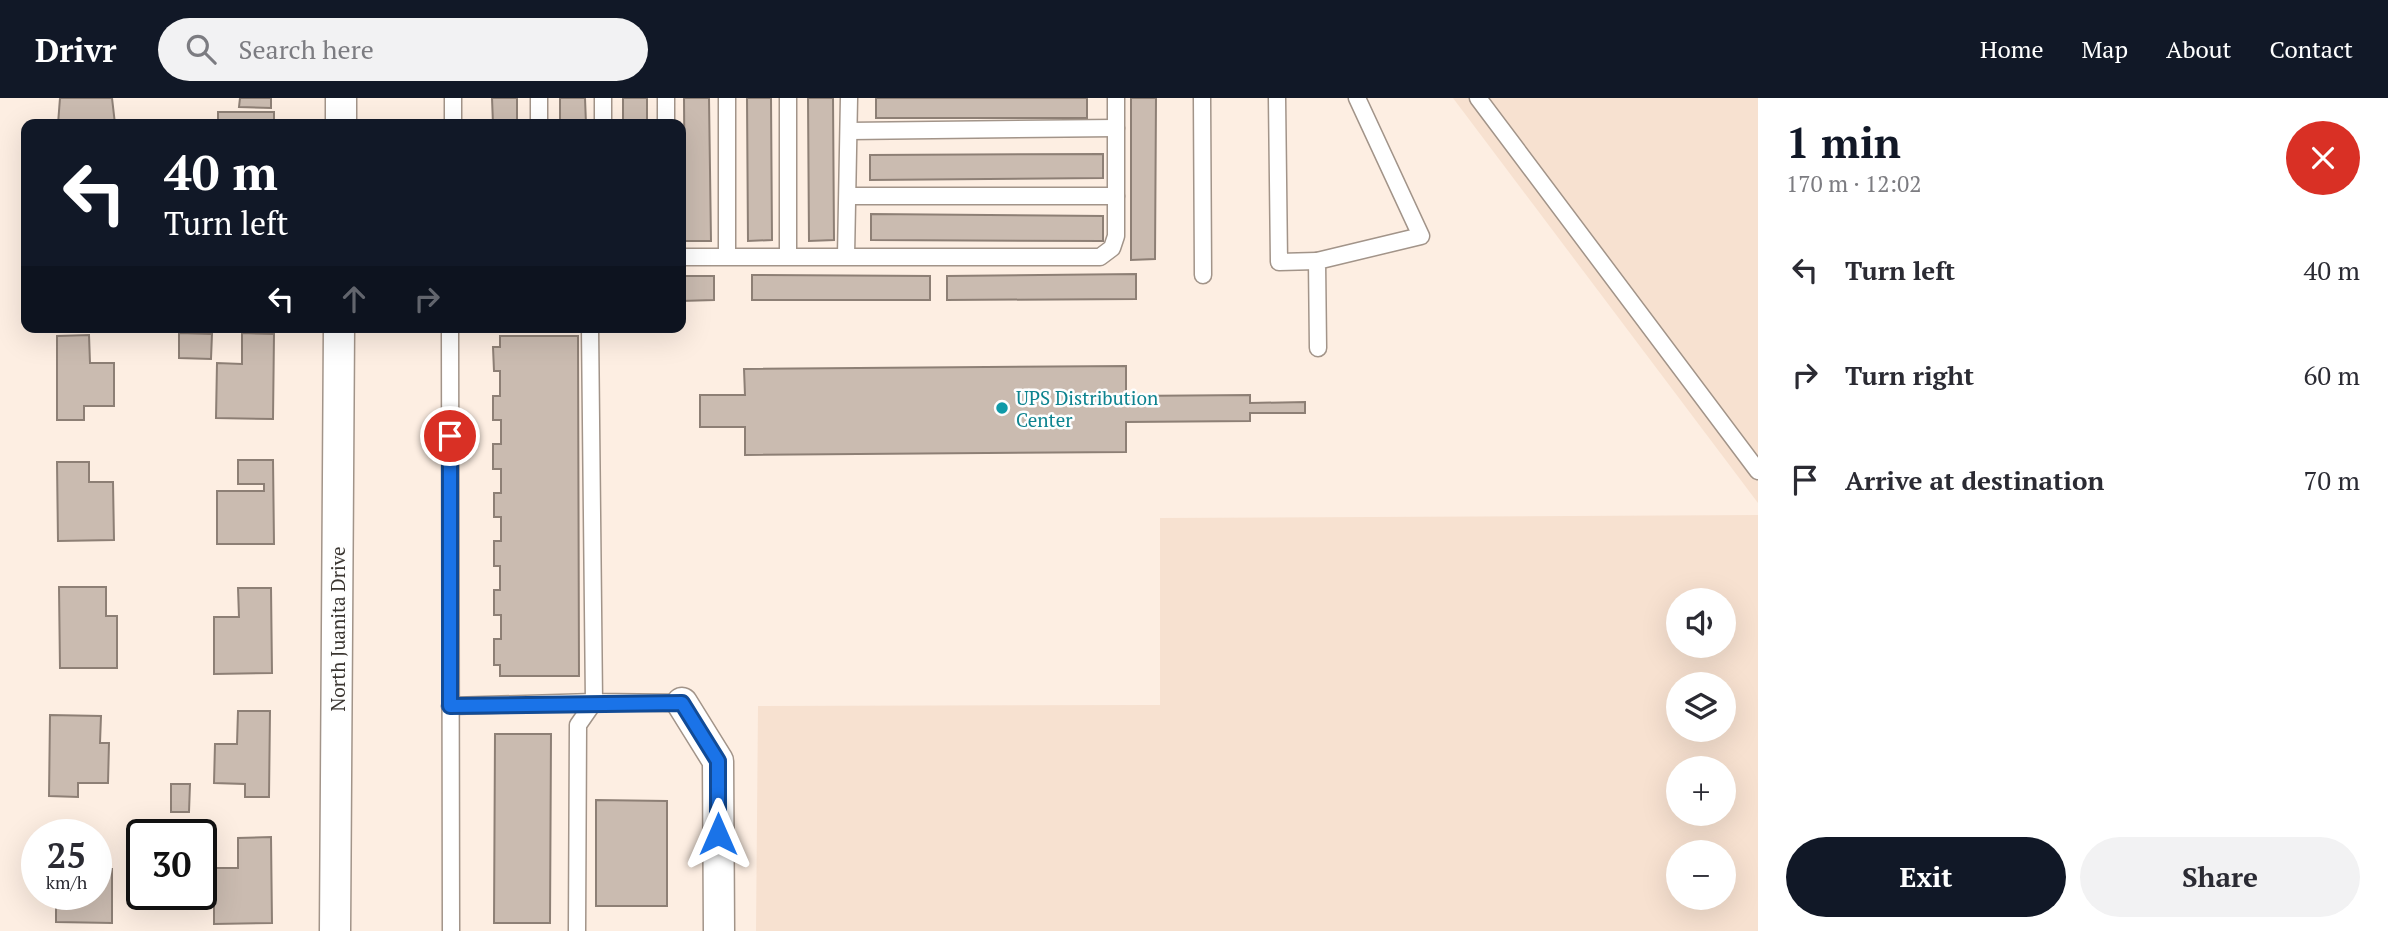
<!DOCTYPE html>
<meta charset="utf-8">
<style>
:root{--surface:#fff;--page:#f2f2f3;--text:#2b2b33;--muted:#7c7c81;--accent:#111827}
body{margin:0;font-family:"PT Serif",serif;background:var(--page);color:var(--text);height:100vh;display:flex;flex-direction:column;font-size:26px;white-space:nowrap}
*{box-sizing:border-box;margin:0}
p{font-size:23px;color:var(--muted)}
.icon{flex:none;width:38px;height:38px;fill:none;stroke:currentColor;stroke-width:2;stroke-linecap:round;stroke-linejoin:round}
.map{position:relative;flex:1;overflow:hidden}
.panel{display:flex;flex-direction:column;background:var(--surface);width:630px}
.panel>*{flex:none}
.top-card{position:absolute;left:21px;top:21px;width:665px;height:214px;border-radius:14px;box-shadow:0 7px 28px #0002;background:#111827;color:#fff;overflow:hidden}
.tools{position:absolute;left:1666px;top:490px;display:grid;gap:14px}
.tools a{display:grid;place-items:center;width:70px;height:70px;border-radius:50%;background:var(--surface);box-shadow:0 7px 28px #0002;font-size:35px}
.speed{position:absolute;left:21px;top:721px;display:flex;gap:14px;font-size:35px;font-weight:700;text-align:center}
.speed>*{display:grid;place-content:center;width:91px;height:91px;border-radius:50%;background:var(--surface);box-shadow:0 7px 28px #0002;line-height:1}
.speed small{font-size:18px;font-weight:400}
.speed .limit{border:4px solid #111;border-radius:10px;background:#fff;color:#111}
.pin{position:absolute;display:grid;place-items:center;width:60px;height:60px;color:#fff;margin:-30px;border:4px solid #fff;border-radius:50%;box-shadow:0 2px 7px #0007}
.me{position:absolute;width:77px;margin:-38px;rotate:0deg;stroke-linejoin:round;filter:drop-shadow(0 0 5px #0008)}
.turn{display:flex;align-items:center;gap:24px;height:147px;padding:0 28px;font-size:32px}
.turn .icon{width:91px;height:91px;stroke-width:2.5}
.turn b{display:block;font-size:49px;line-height:60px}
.lanes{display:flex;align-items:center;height:66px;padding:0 28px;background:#0003;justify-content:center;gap:35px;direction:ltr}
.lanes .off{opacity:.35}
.round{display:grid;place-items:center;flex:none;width:74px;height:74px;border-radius:37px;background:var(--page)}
.overview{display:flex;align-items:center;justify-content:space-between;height:119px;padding:0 28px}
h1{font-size:42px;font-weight:800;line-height:52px;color:var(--accent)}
.primary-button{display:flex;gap:14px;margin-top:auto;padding:14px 28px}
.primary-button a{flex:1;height:80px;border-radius:42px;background:var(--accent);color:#fff;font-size:28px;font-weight:800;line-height:80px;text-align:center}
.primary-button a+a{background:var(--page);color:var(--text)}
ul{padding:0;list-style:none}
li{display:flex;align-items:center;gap:21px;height:105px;padding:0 28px}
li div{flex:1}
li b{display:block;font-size:26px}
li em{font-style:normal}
header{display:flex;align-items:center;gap:42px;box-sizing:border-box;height:98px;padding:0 35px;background:var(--accent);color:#fff}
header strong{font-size:33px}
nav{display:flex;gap:38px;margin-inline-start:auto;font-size:24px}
.search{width:490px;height:63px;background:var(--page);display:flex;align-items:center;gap:18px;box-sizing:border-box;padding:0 24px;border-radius:38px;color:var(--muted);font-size:26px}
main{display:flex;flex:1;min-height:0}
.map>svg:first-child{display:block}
.built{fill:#f7e1d0;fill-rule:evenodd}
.building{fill:#cabbb0;stroke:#8d7f75;stroke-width:2}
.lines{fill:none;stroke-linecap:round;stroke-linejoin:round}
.lane-casing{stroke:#a29489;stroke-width:19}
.street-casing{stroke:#a29489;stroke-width:33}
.lane{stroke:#fff;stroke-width:16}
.street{stroke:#fff;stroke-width:30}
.route-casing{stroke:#114b97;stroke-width:18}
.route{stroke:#1a73e8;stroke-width:12}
.culture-dot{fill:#0f9aa8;stroke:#fefefe;stroke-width:2.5}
.labels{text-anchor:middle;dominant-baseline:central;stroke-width:5;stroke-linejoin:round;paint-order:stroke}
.culture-label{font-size:19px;fill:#0d838f;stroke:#fefefe;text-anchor:start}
.street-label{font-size:19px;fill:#3a3530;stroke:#fefefe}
</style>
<header>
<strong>Drivr</strong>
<div class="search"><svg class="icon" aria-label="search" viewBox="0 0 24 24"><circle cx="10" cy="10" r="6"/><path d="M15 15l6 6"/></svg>Search here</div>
<nav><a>Home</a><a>Map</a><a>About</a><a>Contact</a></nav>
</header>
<main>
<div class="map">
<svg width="1758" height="833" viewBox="0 0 1758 833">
<rect width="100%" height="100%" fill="#fdeee2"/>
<!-- built -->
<g class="built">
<path d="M1453 0H1758V405Z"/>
<path d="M1758 417V833H756L758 608 1160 607V420ZM1678 502H1724V548H1678ZM1678 586H1724V632H1678ZM1678 670H1724V716H1678ZM1678 754H1724V800H1678Z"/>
</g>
<!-- building -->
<g class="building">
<path d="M60 0H112L115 26H58Z"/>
<path d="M240 0H271V10L239 9Z"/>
<path d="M492 0H517V26H493Z"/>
<path d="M560 0H585L586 26H560Z"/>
<rect x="623" y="0" width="24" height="26"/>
<path d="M684 0H709L711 143H685Z"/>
<path d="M747 0H771L772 142 748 143Z"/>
<path d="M808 0H833L834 142 809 143Z"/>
<rect x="876" y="0" width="211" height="20"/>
<path d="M1131 0H1156L1155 161 1131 162Z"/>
<rect x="218" y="14" width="56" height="12"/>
<path d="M1103 56V80L870 82V57Z"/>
<path d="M871 116 1103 118V143L871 142Z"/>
<path d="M1136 176V201L947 202V178Z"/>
<path d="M752 177 930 178V202H752Z"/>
<path d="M681 178H714V202L681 203Z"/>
<path d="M179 235 212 236 211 261 179 260Z"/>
<path d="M242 235 274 236 273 321 216 320 217 265 242 266Z"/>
<path d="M89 237 90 265H114V308H84V322H57V238Z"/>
<path d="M500 238H578L579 578H500V567H494V541H501V517H494V492H500V468H494V443H501V419H494V395H501V371H493V346H501V322H493V298H500V273H494L493 249H500Z"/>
<path d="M1126 268V298L1250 297V305L1305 304V315H1250V323L1126 324V354L745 357V329H700V297H745L744 271Z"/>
<path d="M238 362H273L274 446H217V393H264V386H238Z"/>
<path d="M57 364H89V384H113L114 442 58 443Z"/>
<path d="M59 489H106V518H117V570H60Z"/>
<path d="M238 490H271L272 575 214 576V519H239Z"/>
<path d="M238 613H270L269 699H245V686L214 685 215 646H237Z"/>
<path d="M50 617 101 618 100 645H109L108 685H78V699L49 698Z"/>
<path d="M495 636H551L550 825H494Z"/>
<path d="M171 686H190L189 714H171Z"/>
<path d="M596 702 667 703V808H596Z"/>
<path d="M271 739 272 825 214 826V770H238V740Z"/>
<path d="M96 771H112V825L56 824V796H96Z"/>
</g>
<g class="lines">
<!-- lane casing -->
<g class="lane-casing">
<g id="lane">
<path d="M453 0V26"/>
<path d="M539 0V26"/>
<path d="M603 0V26"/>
<path d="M666 0V26"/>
<path d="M727 0V158"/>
<path d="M788 0V158"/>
<path d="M1202 0 1203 177"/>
<path d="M1277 0 1279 164 1317 163"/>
<path d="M1478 0 1758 373"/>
<path d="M849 33 1116 30"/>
<path d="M848 98H1116"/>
<path d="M846 158 849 0"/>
<path d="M681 159H1100L1112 150 1116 138V0"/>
<path d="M450 229 451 833"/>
<path d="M590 229 594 604 682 605"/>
<path d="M1318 250 1317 163 1421 138 1357 0"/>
<path d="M450 608 594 604"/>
<path d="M577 833 578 627 594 604"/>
</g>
</g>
<!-- street casing -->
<g class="street-casing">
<g id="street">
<path d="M341 26V0"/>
<path d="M682 605 718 663 719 833"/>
<path d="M335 833 339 229"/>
</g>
</g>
<!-- lane -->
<use href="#lane" class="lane"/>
<!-- street -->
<use href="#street" class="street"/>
</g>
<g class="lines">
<!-- route casing -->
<g class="route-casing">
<path id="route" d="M450 338V608L682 605 718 663V736"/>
</g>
<!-- route -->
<use href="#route" class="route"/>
</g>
<!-- markers -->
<circle class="culture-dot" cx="1002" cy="310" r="7"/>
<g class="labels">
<!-- culture labels -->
<g class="culture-label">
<text x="1016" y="299">UPS Distribution<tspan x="1016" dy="22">Center</tspan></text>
</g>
<!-- street labels -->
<g class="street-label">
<text transform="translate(337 531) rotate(-90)">North Juanita Drive</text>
</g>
</g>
</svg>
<div class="tools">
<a><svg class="icon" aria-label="sound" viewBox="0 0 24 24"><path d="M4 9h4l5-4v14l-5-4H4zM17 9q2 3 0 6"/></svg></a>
<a><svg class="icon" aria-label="layers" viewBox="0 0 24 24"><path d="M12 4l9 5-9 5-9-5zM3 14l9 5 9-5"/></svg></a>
<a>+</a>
<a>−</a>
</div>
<div class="speed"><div>25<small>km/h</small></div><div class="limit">30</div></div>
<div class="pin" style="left:450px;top:338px;background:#d93025"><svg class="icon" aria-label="arrive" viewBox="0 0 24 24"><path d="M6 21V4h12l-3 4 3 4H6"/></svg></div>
<svg class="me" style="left:718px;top:736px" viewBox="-20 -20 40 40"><path d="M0-17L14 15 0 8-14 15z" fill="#1a73e8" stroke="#fff" stroke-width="4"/></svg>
<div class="top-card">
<div class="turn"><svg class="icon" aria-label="left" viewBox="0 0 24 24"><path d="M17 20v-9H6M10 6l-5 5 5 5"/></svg><div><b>40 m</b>Turn left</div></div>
<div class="lanes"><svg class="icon" aria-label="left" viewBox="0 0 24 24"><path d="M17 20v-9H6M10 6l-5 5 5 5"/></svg><svg class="icon off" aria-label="ahead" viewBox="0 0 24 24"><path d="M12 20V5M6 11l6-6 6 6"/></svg><svg class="icon off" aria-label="right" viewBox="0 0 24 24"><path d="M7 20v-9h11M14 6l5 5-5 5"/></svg></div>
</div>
</div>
<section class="panel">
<div class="overview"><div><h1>1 min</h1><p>170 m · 12:02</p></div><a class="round" style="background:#d93025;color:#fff"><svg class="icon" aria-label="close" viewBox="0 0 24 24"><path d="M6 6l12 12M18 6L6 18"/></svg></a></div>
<ul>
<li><svg class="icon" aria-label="left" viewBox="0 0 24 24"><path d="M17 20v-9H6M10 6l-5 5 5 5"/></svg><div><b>Turn left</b></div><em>40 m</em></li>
<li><svg class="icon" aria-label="right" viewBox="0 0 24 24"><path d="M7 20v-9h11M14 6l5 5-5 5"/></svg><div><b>Turn right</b></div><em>60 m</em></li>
<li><svg class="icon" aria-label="arrive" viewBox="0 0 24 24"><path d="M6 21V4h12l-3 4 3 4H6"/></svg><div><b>Arrive at destination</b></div><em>70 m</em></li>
</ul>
<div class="primary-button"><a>Exit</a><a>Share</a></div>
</section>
</main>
